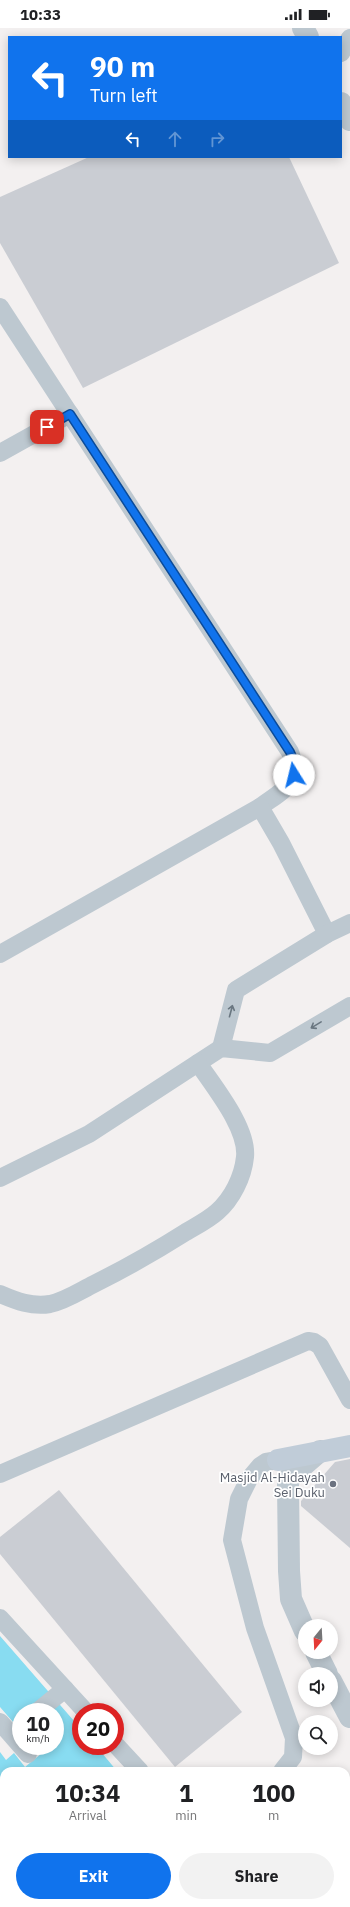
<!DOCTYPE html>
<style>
:root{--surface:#fff;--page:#f2f2f2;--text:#202124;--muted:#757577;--accent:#1073ed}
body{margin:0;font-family:"IBM Plex Sans",sans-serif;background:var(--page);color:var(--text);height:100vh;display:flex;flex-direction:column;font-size:15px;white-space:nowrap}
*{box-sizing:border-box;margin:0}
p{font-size:13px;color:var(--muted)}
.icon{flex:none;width:22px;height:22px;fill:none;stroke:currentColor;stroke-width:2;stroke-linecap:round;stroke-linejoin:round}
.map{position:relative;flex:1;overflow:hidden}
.details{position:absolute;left:0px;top:1739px;width:350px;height:140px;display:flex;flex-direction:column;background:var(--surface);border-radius:12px 12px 0 0;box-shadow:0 2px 10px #0003}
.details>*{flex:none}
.hud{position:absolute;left:8px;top:8px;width:334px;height:122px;border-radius:0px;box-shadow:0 2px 10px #0003;background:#1073ed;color:#fff;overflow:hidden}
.needle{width:26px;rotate:198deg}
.tools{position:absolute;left:298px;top:1591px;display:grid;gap:8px}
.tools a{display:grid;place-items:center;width:40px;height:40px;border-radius:50%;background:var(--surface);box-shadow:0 2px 10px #0003;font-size:20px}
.speed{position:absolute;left:12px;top:1675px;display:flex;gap:8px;font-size:20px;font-weight:700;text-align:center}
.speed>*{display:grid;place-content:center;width:52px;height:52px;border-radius:50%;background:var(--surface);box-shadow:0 2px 10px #0003;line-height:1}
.speed small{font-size:10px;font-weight:400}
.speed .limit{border:6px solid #d22;background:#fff;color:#111}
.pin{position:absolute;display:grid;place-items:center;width:34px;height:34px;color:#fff;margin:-17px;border-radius:8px;box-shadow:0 2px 6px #0006}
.me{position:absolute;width:44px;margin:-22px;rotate:351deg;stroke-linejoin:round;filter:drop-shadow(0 0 3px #0008)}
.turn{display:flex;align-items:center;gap:14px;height:84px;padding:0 16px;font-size:18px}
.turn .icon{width:52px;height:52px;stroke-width:2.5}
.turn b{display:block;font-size:28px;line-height:34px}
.lanes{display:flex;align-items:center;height:38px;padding:0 16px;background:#0003;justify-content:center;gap:20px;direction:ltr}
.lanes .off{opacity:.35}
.eta{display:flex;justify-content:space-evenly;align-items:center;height:68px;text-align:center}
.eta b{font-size:24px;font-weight:700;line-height:28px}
.action{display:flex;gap:8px;margin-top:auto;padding:8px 16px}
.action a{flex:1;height:46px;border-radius:24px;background:var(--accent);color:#fff;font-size:16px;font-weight:700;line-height:46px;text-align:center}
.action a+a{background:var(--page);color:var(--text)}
.status{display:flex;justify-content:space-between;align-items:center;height:28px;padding:0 20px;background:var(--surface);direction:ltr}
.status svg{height:11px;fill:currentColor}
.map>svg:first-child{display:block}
.water{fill:#88dcf1;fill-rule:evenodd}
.pier{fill:#f3f0f0}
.building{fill:#cacdd3}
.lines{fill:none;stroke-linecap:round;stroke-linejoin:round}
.lane{stroke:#bdc8d0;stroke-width:18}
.street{stroke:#bdc8d0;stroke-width:22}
.secondary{stroke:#c0ccd8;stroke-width:22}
.oneway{stroke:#6a7781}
.route-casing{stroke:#0a4b9a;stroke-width:10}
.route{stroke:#1073ed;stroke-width:7}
.worship-dot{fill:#6b7280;stroke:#fff;stroke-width:1.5}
.labels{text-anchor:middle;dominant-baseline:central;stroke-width:3.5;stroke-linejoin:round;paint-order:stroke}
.worship-label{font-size:13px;fill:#5b616d;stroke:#fff;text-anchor:end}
</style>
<div class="status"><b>10:33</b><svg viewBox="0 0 49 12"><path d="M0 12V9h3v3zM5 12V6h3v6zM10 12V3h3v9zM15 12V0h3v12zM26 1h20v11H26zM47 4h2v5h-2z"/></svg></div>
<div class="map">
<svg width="350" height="1879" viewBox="0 0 350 1879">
<rect width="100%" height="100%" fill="#f3f0f0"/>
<!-- water -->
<path class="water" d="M0 1608 81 1701V1718H96L117 1743H4V1875H240L244 1879H0ZM21 1684H55V1718H21Z"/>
<!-- pier -->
<path class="pier" d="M0 1679 13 1694 21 1687V1718H36L42 1725 25 1739 14 1725 6 1732 0 1724Z"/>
<!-- building -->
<g class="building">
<path d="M89 129H289L339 235 83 360 0 215V169Z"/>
<path d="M350 1431V1520L301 1478V1473L335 1434Z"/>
<path d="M59 1462 242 1684 175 1739 0 1526V1509Z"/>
</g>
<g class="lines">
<!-- lane -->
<g class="lane">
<path d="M341 25 350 10"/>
<path d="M0 279 290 724C303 755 283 762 260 779"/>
<path d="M0 425 70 386"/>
<path d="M0 926 260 779 281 815 327 906"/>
<path d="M221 1020 236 962 327 906 350 895"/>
<path d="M0 1150 89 1106 221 1020 270 1025 350 978"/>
<path d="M0 1266C16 1273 32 1279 50 1276 65 1273 80 1263 94 1256 126 1240 156 1223 186 1204 196 1198 208 1192 217 1184 232 1171 243 1149 245 1129 248 1100 214 1059 198 1035"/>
<path d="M278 1432 266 1434 260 1438 249 1451 239 1471 232 1512 255 1600 294 1710 293 1729 282 1743"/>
<path d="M0 1446 308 1313 314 1314 320 1318 350 1372"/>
<path d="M0 1590 86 1684"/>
<path d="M37 1684 65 1661"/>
<path d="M0 1694 28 1726"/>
<path d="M115 1716 140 1743"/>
<path d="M152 1875 155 1879"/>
</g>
<!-- street -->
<g class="street">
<path d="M303 0 308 9"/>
<path d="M341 75 350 92"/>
<path d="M305 1603 291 1571 289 1543 288 1455 290 1449 320 1423"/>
<path d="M316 1624 327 1646"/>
<path d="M331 1653 350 1689"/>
</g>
<!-- secondary -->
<path class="secondary" d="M278 1432 350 1418"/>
</g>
<!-- one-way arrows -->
<defs><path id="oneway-shaft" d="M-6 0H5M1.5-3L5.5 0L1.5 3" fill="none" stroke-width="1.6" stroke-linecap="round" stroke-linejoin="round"/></defs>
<g class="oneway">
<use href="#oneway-shaft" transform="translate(231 983) rotate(-75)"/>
<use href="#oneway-shaft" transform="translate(316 997) rotate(149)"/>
</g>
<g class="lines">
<!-- route casing -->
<g class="route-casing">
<path id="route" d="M47 399 70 386 290 724 295 735 294 747"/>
</g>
<!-- route -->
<use href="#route" class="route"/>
</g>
<!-- markers -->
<circle class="worship-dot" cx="333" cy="1456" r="4"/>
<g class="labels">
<!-- worship labels -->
<g class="worship-label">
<text x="325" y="1449">Masjid Al-Hidayah<tspan x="325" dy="15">Sei Duku</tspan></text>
</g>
</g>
</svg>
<div class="tools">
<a><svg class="needle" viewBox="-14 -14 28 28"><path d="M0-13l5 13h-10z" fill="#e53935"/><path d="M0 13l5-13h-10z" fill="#757577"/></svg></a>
<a><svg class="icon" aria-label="sound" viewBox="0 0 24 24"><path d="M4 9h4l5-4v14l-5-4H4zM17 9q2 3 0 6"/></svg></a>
<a><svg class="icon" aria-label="search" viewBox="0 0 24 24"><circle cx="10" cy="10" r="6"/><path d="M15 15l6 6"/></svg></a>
</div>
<div class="speed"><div>10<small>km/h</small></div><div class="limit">20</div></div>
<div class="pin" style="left:47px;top:399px;background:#d93025"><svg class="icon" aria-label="arrive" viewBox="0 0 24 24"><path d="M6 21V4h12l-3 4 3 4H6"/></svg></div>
<svg class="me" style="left:294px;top:747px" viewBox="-20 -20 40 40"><circle r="19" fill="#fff"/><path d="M0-13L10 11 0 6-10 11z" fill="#1073ed"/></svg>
<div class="hud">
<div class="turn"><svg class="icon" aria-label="left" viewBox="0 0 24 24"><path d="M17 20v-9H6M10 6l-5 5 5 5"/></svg><div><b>90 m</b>Turn left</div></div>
<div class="lanes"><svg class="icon" aria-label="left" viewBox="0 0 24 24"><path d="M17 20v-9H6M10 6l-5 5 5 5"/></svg><svg class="icon off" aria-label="ahead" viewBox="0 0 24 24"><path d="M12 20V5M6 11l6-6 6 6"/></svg><svg class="icon off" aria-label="right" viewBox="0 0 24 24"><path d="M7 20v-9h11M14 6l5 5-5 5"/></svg></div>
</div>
<section class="details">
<div class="eta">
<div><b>10:34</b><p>Arrival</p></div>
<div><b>1</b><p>min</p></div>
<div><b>100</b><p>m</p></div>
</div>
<div class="action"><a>Exit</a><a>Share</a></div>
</section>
</div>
